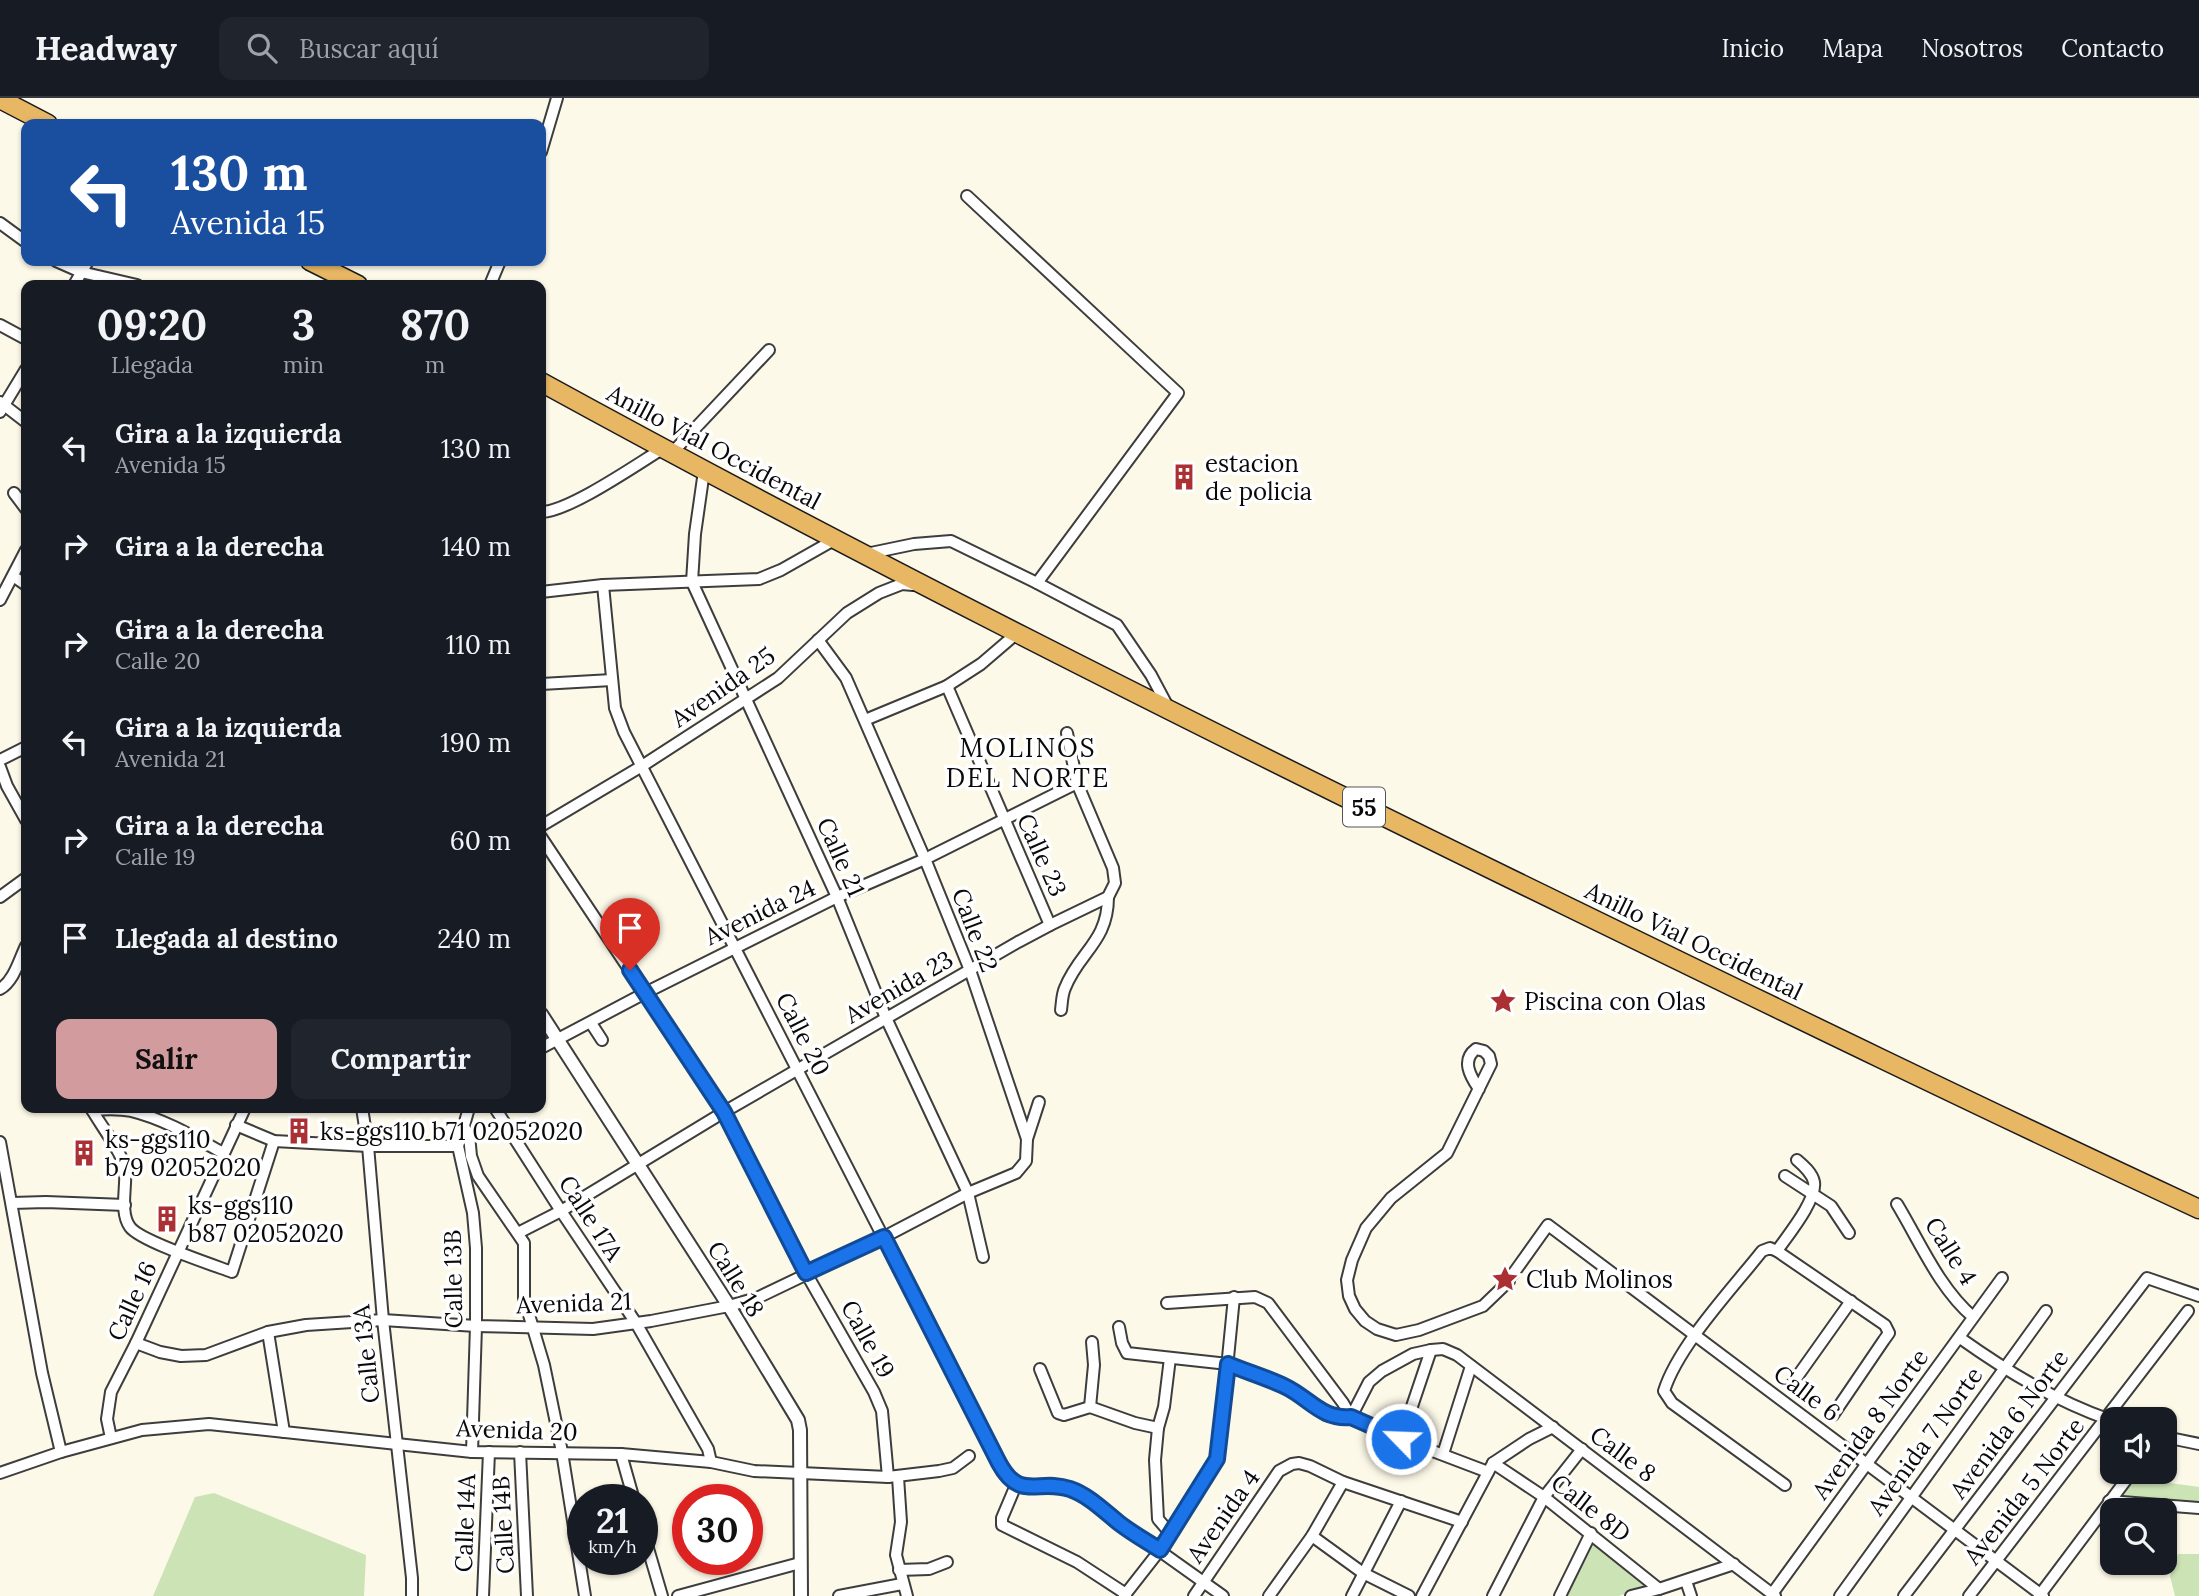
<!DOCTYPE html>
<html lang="es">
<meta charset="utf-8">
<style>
:root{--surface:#171b24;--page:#20242c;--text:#f1f3f6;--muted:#9ea1a6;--line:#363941;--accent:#d29b9e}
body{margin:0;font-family:Lora,serif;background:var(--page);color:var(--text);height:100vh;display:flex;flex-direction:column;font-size:26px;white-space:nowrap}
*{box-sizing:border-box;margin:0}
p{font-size:23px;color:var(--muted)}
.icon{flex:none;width:38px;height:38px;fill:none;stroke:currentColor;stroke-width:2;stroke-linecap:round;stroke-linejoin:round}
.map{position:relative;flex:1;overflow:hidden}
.sheet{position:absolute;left:21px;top:182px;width:525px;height:833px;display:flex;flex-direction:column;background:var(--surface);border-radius:14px;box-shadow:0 2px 5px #0004}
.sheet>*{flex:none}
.guide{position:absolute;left:21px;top:21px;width:525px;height:147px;border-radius:14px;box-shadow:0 2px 5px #0004;background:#1a4fa0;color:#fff;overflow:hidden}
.tools{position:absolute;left:2100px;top:1309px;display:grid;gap:14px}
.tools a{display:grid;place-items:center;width:77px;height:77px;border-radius:14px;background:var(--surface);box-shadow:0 2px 5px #0004;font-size:35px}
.speed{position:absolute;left:567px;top:1386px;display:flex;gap:14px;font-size:35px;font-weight:700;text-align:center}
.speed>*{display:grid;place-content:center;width:91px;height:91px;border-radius:50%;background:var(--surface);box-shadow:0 2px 5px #0004;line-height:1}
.speed small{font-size:18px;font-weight:400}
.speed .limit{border:10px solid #d22;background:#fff;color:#111}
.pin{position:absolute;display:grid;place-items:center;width:60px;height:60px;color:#fff;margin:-72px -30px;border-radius:50% 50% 50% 0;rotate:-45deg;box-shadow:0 0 7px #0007}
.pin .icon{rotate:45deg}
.me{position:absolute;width:77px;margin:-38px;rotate:294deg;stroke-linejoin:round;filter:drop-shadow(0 0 5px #0008)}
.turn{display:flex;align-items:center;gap:24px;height:147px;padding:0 35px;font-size:32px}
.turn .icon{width:91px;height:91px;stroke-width:2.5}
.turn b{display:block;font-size:49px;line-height:60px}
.eta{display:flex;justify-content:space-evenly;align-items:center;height:119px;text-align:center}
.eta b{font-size:42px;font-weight:700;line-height:49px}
.action{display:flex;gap:14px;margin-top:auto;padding:14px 35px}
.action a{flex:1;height:80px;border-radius:14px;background:var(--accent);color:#111;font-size:28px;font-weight:700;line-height:80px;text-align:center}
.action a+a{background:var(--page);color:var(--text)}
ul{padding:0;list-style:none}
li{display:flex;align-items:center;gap:21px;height:98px;padding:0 35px}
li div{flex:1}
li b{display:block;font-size:26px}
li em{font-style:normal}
header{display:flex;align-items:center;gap:42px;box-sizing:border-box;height:98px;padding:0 35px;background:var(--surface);border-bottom:2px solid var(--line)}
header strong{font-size:33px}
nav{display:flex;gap:38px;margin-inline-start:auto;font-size:24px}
.search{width:490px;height:63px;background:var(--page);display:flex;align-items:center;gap:18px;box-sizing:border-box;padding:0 24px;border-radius:14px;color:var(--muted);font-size:26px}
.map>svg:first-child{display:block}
.green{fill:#cce3b6}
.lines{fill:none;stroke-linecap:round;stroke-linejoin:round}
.minor-casing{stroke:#3d3d3d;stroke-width:14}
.tertiary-casing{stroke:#3d3d3d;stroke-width:16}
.trunk-casing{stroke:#1b1b1b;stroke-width:21}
.minor{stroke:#fff;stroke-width:10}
.tertiary{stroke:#fff;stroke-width:12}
.trunk{stroke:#e8b764;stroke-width:18}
.route-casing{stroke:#114b97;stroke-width:18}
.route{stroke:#1a73e8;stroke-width:12}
.labels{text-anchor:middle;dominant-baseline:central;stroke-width:7;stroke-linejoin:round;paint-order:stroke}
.shield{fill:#fff;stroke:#545454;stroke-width:2}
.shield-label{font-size:23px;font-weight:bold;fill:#0a0a0a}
.street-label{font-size:24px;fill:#0a0a0a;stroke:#fff}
.poi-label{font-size:24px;fill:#0a0a0a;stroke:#fff;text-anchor:start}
.neighbourhood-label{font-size:26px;letter-spacing:2px;fill:#0a0a0a;stroke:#fff}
</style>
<header>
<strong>Headway</strong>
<div class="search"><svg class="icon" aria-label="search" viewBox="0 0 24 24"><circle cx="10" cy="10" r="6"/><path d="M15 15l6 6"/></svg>Buscar aquí</div>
<nav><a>Inicio</a><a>Mapa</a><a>Nosotros</a><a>Contacto</a></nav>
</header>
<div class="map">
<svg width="2199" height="1498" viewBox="0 0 2199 1498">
<rect width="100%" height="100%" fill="#fdf9e8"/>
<!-- green -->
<g class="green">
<path d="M2134 1380 2199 1389V1405L2121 1400Z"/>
<path d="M214 1395 366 1457 364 1498H153L195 1399Z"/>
<path d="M1593 1442 1648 1488 1619 1498H1563Z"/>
<path d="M2178 1456H2199V1498H2175L2170 1478Z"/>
</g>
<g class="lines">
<!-- minor casing -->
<g class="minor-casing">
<g id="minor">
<path d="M541 54 557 0"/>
<path d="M967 98 1178 295 1037 485"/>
<path d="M0 125 26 144"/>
<path d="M56 163 81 174 137 187"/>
<path d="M74 187 88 163"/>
<path d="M490 187 500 163"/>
<path d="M0 227 26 241"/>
<path d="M0 304 26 324"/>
<path d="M0 314 26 271"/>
<path d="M671 356 769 252"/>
<path d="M704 373 695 436 692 484 837 799 886 920 968 1095 983 1159"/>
<path d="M14 395 26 411"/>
<path d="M541 414C568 414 636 367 662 351"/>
<path d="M866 456 914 446 951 443 1037 485 1117 527 1151 577 1168 609"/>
<path d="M13 478 26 487"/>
<path d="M603 487 615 610 624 634 999 1365 1005 1377 1016 1387"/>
<path d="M541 494 603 487 759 481 781 472 834 442"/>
<path d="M0 502 26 452"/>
<path d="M541 586 612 582"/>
<path d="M947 588 1050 827"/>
<path d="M865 622 947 588 981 566 1016 536"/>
<path d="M0 662 26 649"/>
<path d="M0 669 7 688 26 722"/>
<path d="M541 728 642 668 778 580 847 515 879 495 902 486 913 487"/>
<path d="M541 739 724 1014 806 1175 874 1294 882 1313 888 1379"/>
<path d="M0 799 26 780"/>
<path d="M0 891C14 883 19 862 26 848"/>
<path d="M1061 912C1062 905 1062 896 1065 890 1079 854 1108 844 1108 799"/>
<path d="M591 925 602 942"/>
<path d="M541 950 645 895 837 799 925 761 1077 685"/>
<path d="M1479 991C1470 978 1461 962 1476 951L1484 953 1489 958 1491 966 1447 1055 1391 1100 1366 1130 1352 1162 1347 1182 1349 1198 1355 1211 1365 1223 1377 1231 1396 1237 1419 1232 1483 1208 1509 1183"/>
<path d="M91 1010C99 1025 123 1056 125 1070 127 1088 119 1114 130 1129 140 1143 213 1167 232 1174L274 1043"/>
<path d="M362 1010 368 1048 383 1222 412 1480V1498"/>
<path d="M469 1010 458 1048 473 1115 476 1150V1228L472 1354"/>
<path d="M495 1010 561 1113 636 1225 708 1351 711 1364"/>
<path d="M92 1012C105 1011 118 1010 131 1013 164 1021 194 1039 223 1055"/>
<path d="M236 1027 274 1043 368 1048H458"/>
<path d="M463 1027 469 1037 471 1058 478 1078 524 1145V1200L544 1267 562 1354 585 1498"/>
<path d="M1027 1041 1039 1004"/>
<path d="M0 1044 42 1275 61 1354"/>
<path d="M1785 1078 1831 1108 1849 1135"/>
<path d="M12 1105 46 1104 125 1107"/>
<path d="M1897 1106C1920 1144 1939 1190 1973 1219"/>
<path d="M518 1135 561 1113 724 1014 1018 844 1050 827 1108 799 1115 785 1113 770 1077 685 1067 635"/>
<path d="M1777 1153C1788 1137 1817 1102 1814 1084 1812 1075 1804 1068 1797 1062"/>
<path d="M1513 1176 1548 1127 2043 1498"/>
<path d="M1167 1205 1255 1199 1268 1205 1343 1305 1351 1319"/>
<path d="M1119 1229 1122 1245 1127 1255 1228 1266 1287 1290 1326 1317 1343 1320 1351 1319 1401 1341 1488 1374"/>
<path d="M268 1234 284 1334"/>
<path d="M1960 1240C2008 1274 2054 1302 2110 1322"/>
<path d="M136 1245 160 1254 181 1258 206 1257 268 1234 306 1227 383 1222 476 1228 593 1231 651 1223 729 1208 757 1200 884 1139 968 1095 1016 1075 1026 1063 1027 1041 970 872 925 761 846 580 818 542"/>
<path d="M1170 1260 1164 1309 1158 1330 1155 1362 1158 1421 1170 1435"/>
<path d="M1040 1271 1058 1315 1064 1317 1090 1309 1135 1325 1158 1330"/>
<path d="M1792 1286 1851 1203"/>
<path d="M1090 1309 1094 1267 1092 1244"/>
<path d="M1351 1319 1369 1284 1382 1273 1413 1256 1431 1252 1443 1251 1457 1257 1775 1498"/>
<path d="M2165 1339 2199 1346"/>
<path d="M111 1340 107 1321 111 1294 136 1245 245 1010"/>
<path d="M1401 1341 1431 1252"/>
<path d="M520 1354 527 1498"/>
<path d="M621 1356 634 1402"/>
<path d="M1443 1356 1471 1268"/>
<path d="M1493 1365 1544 1399 1659 1491"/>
<path d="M0 1375 61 1354 142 1332 209 1326 472 1354 621 1356 711 1364 754 1373 888 1379 939 1373 953 1370 969 1358"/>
<path d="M898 1379 901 1424 896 1457 907 1498"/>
<path d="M1016 1387 1056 1388 1077 1394 1223 1498"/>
<path d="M1016 1387 1002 1420V1427L1077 1464 1126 1496"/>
<path d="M1785 1387 1672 1305 1664 1293C1678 1248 1732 1191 1762 1153L1770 1150 1777 1153 1885 1227 1889 1235 1884 1242 1833 1317"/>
<path d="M2109 1403 2199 1410"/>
<path d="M642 1430 662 1498"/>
<path d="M1312 1438 1363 1475 1409 1498"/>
<path d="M899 1472 929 1471 947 1464"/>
<path d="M1686 1483 1691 1498"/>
<path d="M1772 1496 2002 1180"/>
<path d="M483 1498 489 1354"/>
<path d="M678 1498 800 1465"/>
<path d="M839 1498 902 1486"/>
<path d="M1124 1498 1160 1452 1217 1361 1219 1351 1234 1199"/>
<path d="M1194 1498 1279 1373 1292 1366 1299 1365 1310 1368 1343 1384 1462 1424"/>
<path d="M1269 1498 1312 1438 1343 1384"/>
<path d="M1352 1498 1401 1403"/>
<path d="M1422 1498 1493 1365 1529 1341 1553 1329"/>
<path d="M1493 1498 1544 1399 1582 1351"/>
<path d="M1560 1498 1591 1435"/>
<path d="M1631 1498 1659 1491 1734 1466"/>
<path d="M1840 1498 2046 1213"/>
<path d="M1904 1498 2147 1180 2199 1198"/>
<path d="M1969 1498 2188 1213"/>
<path d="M2039 1498 2132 1374"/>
</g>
</g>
<!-- tertiary casing -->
<g class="tertiary-casing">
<path id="tertiary" d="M541 916 729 1208 798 1322 800 1332 801 1498"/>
</g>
<!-- trunk casing -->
<g class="trunk-casing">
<g id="trunk">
<path d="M0 1 48 26"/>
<path d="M310 163 358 187"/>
<path d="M541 284C860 459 1184 621 1511 781 1739 892 1968 1004 2199 1111"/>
</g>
</g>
<!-- minor -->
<use href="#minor" class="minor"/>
<!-- tertiary -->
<use href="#tertiary" class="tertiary"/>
<!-- trunk -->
<use href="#trunk" class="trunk"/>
</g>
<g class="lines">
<!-- route casing -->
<g class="route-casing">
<path id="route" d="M630 872 724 1014 806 1175 884 1139 999 1365C1020 1404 1038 1380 1070 1391 1088 1397 1104 1413 1119 1425 1132 1435 1146 1443 1160 1452L1217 1361 1228 1266C1247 1274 1268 1280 1286 1289 1309 1300 1322 1322 1351 1319L1401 1341"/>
</g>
<!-- route -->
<use href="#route" class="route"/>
</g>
<!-- icons -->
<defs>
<g id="building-bare" transform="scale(2.1)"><path d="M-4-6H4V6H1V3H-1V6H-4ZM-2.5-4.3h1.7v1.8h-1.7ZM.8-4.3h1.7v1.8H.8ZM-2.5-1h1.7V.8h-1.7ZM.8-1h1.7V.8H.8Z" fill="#ab3033" stroke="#fff" stroke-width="2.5" paint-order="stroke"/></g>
<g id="sight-bare" transform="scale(2.1)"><path d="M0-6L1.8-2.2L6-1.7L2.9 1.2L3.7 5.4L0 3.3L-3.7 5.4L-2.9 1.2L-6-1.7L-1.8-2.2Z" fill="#ab3033" stroke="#fff" stroke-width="2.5" paint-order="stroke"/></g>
</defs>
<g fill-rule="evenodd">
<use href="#building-bare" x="1184" y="379"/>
<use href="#sight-bare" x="1503" y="903"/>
<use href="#building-bare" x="299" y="1033"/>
<use href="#building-bare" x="84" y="1055"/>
<use href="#building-bare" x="167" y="1121"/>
<use href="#sight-bare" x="1505" y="1181"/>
</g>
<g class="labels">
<!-- shield labels -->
<rect class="shield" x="1343" y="689.5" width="42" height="39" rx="5"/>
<g class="shield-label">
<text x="1364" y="709">55</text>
</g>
<!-- street labels -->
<g class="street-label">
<text transform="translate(714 349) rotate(28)">Anillo Vial Occidental</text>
<text transform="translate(723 589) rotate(-35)">Avenida 25</text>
<text transform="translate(1042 757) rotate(66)">Calle 23</text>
<text transform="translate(841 759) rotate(66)">Calle 21</text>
<text transform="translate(760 814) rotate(-26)">Avenida 24</text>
<text transform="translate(975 832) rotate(69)">Calle 22</text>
<text transform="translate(1694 843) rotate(26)">Anillo Vial Occidental</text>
<text transform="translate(899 889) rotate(-30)">Avenida 23</text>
<text transform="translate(803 936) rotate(63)">Calle 20</text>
<text transform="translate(591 1120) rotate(57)">Calle 17A</text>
<text transform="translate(1951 1153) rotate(58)">Calle 4</text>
<text transform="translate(453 1181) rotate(-91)">Calle 13B</text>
<text transform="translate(736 1181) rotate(58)">Calle 18</text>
<text transform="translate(132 1203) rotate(-65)">Calle 16</text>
<text transform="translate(574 1205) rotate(-2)">Avenida 21</text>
<text transform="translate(868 1241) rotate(61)">Calle 19</text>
<text transform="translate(366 1256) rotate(-96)">Calle 13A</text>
<text transform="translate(1807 1295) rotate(37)">Calle 6</text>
<text transform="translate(1870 1326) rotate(-54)">Avenida 8 Norte</text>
<text transform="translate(2009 1326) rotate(-53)">Avenida 6 Norte</text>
<text transform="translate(517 1332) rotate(2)">Avenida 20</text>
<text transform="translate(1925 1343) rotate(-54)">Avenida 7 Norte</text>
<text transform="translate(1623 1356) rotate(37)">Calle 8</text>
<text transform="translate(2024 1393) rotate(-52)">Avenida 5 Norte</text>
<text transform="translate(1591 1410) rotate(38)">Calle 8D</text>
<text transform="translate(1223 1418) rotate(-55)">Avenida 4</text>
<text transform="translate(465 1425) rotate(-88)">Calle 14A</text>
<text transform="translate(503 1427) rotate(-93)">Calle 14B</text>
</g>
<!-- poi labels -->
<g class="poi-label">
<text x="1205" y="365">estacion<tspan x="1205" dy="28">de policia</tspan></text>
<text x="1524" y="903">Piscina con Olas</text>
<text x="320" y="1033">ks-ggs110 b71 02052020</text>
<text x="105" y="1041">ks-ggs110<tspan x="105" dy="28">b79 02052020</tspan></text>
<text x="188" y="1107">ks-ggs110<tspan x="188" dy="28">b87 02052020</tspan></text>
<text x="1526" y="1181">Club Molinos</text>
</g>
<!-- neighbourhood labels -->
<g class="neighbourhood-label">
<text x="1028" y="649">MOLINOS<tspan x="1028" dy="30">DEL NORTE</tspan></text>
</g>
</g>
</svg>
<div class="tools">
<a><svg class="icon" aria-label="sound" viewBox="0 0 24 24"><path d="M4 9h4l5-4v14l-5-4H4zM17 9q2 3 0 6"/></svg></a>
<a><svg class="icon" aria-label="search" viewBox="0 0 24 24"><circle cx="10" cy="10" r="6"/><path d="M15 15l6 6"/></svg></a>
</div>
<div class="speed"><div>21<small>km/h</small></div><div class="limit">30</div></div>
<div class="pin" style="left:630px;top:872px;background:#d93025"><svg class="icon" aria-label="arrive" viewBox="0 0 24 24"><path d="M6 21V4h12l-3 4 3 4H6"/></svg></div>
<svg class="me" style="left:1401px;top:1341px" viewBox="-20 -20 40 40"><circle r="17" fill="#1a73e8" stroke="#fff" stroke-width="3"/><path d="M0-11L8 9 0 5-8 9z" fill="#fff"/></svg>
<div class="guide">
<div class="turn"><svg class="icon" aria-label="left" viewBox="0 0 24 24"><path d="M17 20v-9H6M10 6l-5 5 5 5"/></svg><div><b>130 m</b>Avenida 15</div></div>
</div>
<section class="sheet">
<div class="eta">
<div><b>09:20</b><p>Llegada</p></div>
<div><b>3</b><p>min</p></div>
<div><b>870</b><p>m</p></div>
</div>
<ul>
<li><svg class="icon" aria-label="left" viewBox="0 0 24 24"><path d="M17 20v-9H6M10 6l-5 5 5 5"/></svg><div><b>Gira a la izquierda</b><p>Avenida 15</p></div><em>130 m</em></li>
<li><svg class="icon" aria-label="right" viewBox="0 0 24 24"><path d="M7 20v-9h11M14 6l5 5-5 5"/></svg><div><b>Gira a la derecha</b></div><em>140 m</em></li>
<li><svg class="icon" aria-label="right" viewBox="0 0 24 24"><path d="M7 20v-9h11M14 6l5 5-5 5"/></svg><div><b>Gira a la derecha</b><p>Calle 20</p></div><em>110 m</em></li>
<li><svg class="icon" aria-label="left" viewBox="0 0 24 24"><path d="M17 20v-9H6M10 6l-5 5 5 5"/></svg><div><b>Gira a la izquierda</b><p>Avenida 21</p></div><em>190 m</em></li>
<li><svg class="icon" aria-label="right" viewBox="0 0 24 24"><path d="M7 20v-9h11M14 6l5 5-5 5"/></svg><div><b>Gira a la derecha</b><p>Calle 19</p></div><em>60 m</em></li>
<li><svg class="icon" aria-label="arrive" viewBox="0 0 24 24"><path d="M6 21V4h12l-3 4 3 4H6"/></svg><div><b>Llegada al destino</b></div><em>240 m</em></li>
</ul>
<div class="action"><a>Salir</a><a>Compartir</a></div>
</section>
</div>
